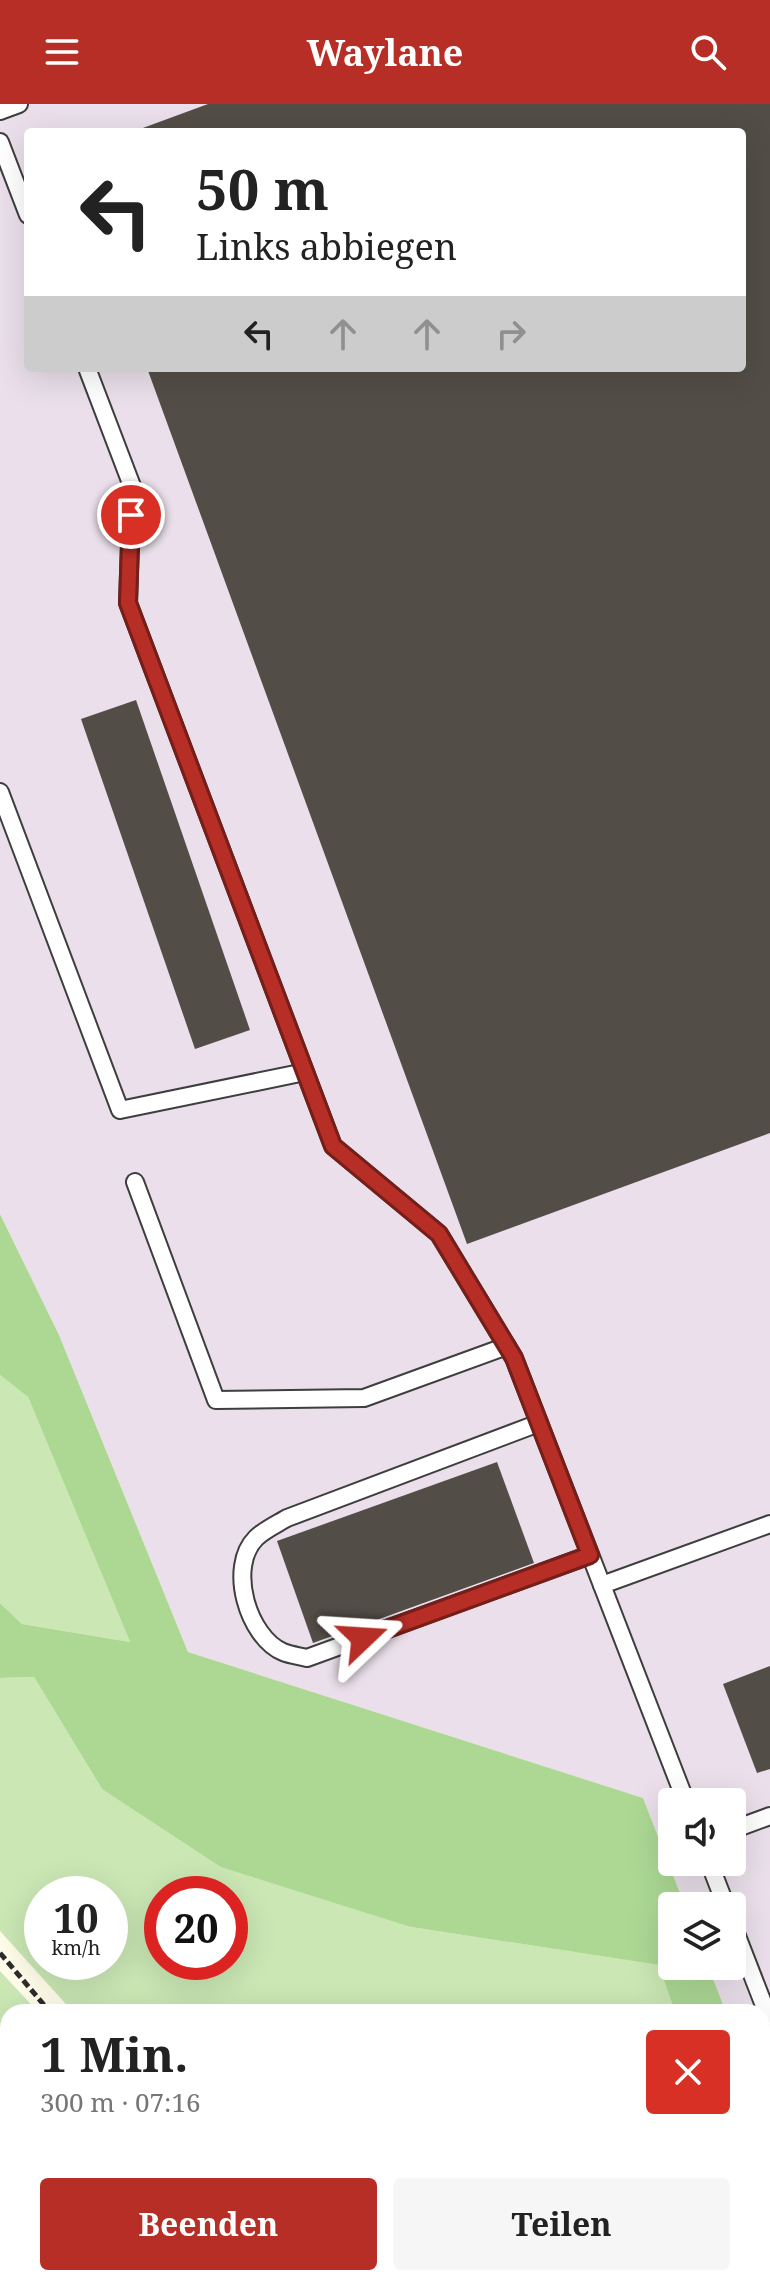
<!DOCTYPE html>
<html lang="de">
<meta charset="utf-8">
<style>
:root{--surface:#fff;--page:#f6f6f6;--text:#222;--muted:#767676;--accent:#b72e26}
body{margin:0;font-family:"Noto Serif",serif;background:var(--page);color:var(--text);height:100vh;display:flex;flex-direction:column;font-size:30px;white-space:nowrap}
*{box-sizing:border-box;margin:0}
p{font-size:26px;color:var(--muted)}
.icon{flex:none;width:44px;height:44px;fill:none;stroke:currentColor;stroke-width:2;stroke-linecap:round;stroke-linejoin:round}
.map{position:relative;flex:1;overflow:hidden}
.sheet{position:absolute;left:0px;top:1900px;width:770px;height:282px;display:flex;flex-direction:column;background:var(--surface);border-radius:24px 24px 0 0;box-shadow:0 8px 32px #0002}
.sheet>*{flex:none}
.guide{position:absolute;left:24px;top:24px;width:722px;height:244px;border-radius:8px;box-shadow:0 8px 32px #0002;background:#fff;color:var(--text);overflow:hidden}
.fabs{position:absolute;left:658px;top:1684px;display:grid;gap:16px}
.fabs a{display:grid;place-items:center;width:88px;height:88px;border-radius:8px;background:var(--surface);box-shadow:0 8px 32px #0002;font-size:40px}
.speed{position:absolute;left:24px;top:1772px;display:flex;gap:16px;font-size:40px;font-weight:700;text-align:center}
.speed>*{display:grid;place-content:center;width:104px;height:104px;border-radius:50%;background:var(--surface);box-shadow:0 8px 32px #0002;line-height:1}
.speed small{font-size:20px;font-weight:400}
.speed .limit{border:12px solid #d22;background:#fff;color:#111}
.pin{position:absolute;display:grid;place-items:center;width:68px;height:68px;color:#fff;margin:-34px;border:4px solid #fff;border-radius:50%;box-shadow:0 2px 8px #0007}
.me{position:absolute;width:88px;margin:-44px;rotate:70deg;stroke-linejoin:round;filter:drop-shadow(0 0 6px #0008)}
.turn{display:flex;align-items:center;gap:28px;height:168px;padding:0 40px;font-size:36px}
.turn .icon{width:104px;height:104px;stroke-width:2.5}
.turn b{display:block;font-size:56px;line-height:68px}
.lanes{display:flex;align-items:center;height:76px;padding:0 40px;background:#0003;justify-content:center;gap:40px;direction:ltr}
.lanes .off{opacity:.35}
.round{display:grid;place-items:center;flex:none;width:84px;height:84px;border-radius:8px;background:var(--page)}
.overview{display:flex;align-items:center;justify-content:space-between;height:136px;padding:0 40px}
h1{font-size:48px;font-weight:700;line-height:60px}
.cta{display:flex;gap:16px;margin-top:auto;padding:16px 40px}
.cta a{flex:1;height:92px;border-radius:8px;background:var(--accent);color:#fff;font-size:32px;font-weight:700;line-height:92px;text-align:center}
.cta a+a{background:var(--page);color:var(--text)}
header{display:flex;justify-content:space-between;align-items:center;height:104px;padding:0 40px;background:var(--accent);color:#fff;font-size:36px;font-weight:700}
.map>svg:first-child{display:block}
.industrial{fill:#eadfea;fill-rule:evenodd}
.green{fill:#cae7b4;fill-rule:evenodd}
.forest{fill:#acd894}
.building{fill:#534d47}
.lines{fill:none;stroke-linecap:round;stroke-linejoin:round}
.service-casing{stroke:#3e3e3e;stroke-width:20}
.path{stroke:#2d2d2d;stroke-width:5;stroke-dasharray:8 4;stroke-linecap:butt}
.service{stroke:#fff;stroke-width:16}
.route-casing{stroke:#771e19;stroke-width:20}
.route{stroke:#b72e26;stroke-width:14}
</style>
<header><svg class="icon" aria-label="menu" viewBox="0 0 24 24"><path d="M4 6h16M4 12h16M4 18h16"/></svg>Waylane<svg class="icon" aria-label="search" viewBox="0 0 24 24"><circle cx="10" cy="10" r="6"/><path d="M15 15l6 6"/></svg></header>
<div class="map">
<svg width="770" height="2181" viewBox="0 0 770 2181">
<rect width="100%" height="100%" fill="#fffde9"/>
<!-- industrial -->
<path class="industrial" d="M0 0H770V2024L762 2003V1908H726L708 1862H732V1802H685L643 1694 188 1548 59 1231 0 1110ZM28 28H742V264H28ZM672 1698H732V1758H672Z"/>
<!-- green -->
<g class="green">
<path d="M0 1271 28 1293 130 1538 22 1520 0 1499Z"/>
<path d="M34 1573 102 1685 411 1823 660 1861 675 1908H73L0 1827V1574ZM42 1790H110V1858H42ZM162 1790H230V1858H162Z"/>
<path d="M0 1867 38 1908H8V2174H215L219 2181H0Z"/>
<path d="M245 2174H699L691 2181H250Z"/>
</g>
<!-- forest -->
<g class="forest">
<path d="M0 1110 59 1231 188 1548 643 1694 685 1802H672V1862H708L726 1908H675L659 1861 411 1823 221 1763 102 1685 34 1573 0 1574V1499L22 1520 130 1538 28 1293 0 1271Z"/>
<path d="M762 2003 770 2024V2116L762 2120Z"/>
</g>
<!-- building -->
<g class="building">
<path d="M208 0H770V1029L467 1140 147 264H742V28H132Z"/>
<path d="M136 596 250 926 195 945 81 615Z"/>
<path d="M497 1358 534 1459 313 1539 277 1437Z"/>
<path d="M770 1562V1665L757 1669 723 1580Z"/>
</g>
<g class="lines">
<!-- service casing -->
<g class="service-casing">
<g id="service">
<path d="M0 7 19 0"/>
<path d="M0 38 28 111"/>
<path d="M87 264 132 382 128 499 333 1042 439 1130 514 1254 686 1698"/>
<path d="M0 688 120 1006 305 968"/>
<path d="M135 1078 216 1296 364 1294 507 1242"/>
<path d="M539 1319 287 1414C277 1420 264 1426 256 1434 227 1463 248 1533 283 1548 290 1551 299 1552 307 1554L590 1451"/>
<path d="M602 1481 770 1420"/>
<path d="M732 1726 770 1712"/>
<path d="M709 1758 726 1802"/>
<path d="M732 1819 770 1917"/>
<path d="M762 2160 770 2156"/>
<path d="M730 2181 737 2174"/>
</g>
</g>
<!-- path -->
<g class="path">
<path d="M0 1849 50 1908"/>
<path d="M231 2174 236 2181"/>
</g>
<!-- service -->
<use href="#service" class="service"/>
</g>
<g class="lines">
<!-- route casing -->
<g class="route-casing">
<path id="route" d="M131 411 128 499 333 1042 439 1130 514 1254 590 1451 363 1534"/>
</g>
<!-- route -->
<use href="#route" class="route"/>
</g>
</svg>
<div class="fabs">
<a><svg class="icon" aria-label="sound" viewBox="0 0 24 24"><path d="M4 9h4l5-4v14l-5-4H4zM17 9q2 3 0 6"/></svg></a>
<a><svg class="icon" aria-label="layers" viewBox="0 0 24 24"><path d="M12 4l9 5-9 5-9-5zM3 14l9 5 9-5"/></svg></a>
</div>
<div class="speed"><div>10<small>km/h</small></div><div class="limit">20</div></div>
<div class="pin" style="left:131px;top:411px;background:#d93025"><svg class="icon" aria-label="arrive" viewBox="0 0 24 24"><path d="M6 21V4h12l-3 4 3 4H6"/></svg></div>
<svg class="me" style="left:363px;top:1534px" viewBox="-20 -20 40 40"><path d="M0-17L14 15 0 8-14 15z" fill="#b72e26" stroke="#fff" stroke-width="4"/></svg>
<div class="guide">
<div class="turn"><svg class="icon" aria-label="left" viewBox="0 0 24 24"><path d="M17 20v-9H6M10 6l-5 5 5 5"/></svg><div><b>50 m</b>Links abbiegen</div></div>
<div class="lanes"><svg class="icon" aria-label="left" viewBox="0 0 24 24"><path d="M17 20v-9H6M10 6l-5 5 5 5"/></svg><svg class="icon off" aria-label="ahead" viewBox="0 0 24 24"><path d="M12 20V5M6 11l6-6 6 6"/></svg><svg class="icon off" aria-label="ahead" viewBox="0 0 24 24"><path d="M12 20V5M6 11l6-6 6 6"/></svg><svg class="icon off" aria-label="right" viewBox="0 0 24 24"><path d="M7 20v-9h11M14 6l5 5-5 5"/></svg></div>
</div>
<section class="sheet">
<div class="overview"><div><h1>1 Min.</h1><p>300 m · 07:16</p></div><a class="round" style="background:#d93025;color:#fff"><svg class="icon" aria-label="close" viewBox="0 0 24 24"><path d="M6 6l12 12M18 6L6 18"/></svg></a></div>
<div class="cta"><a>Beenden</a><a>Teilen</a></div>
</section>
</div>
